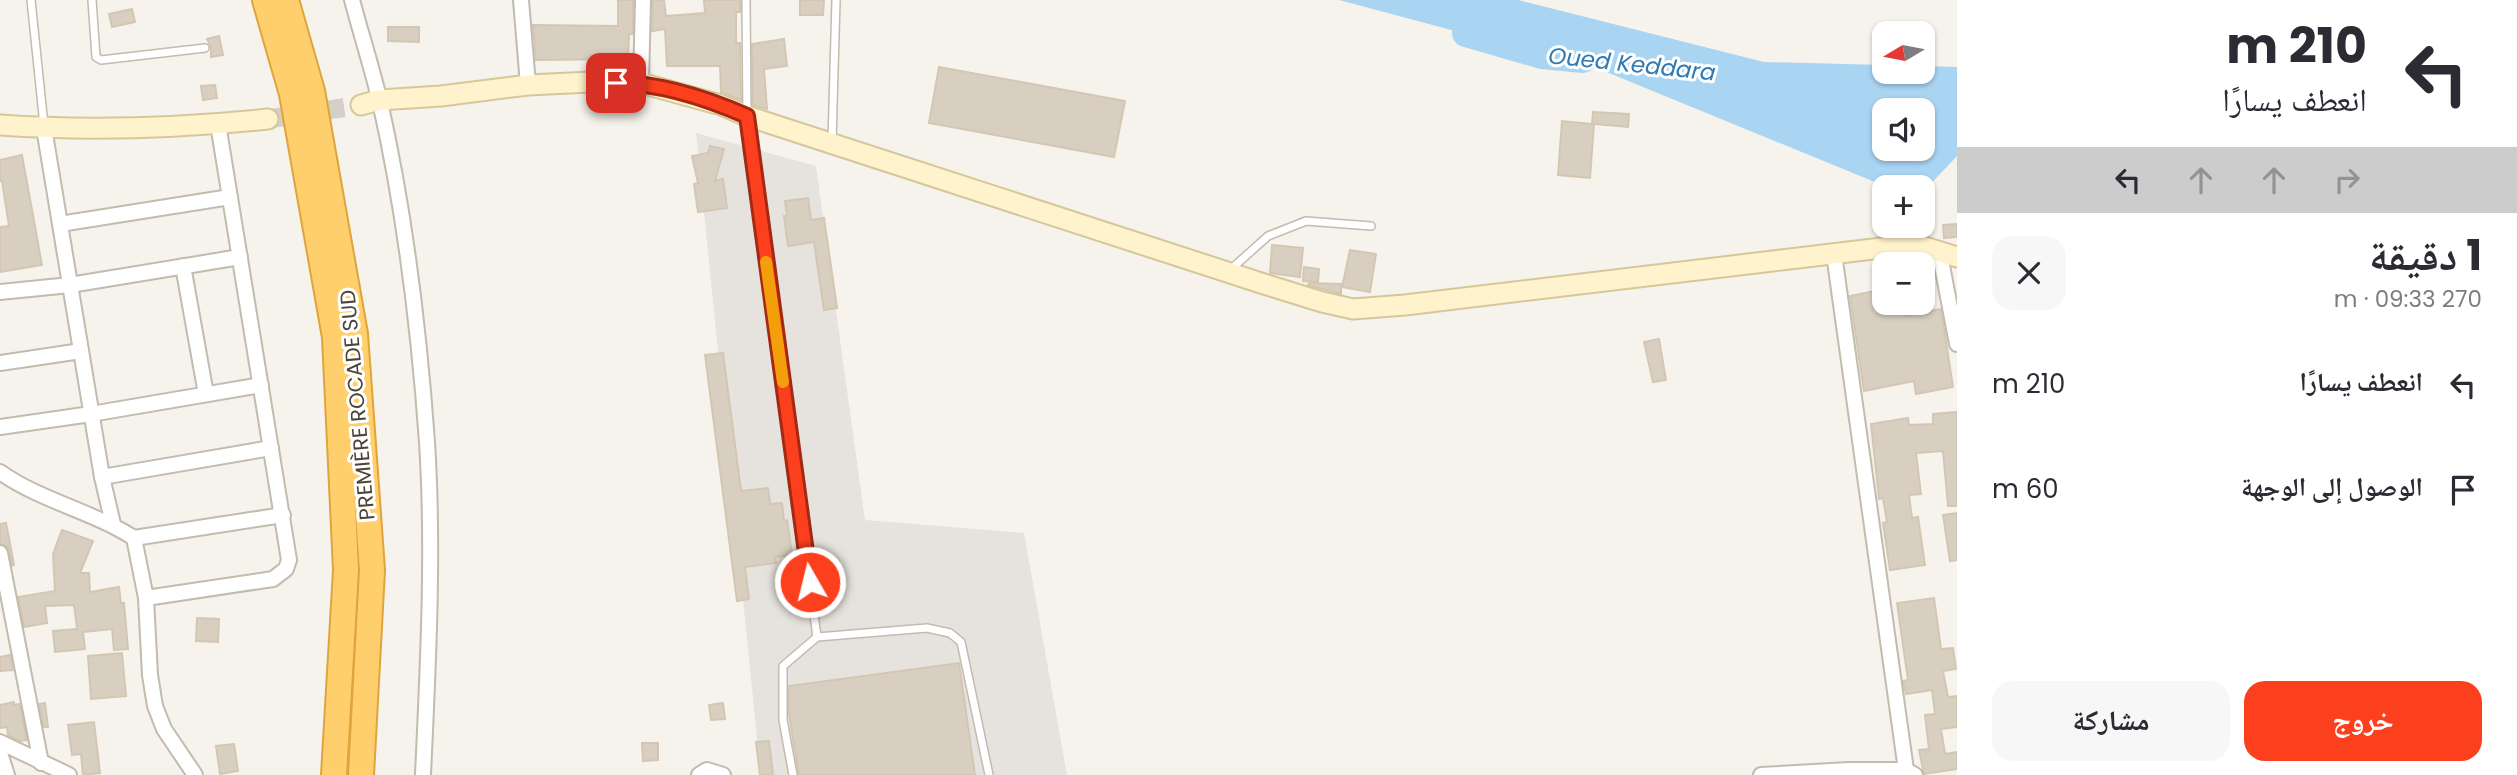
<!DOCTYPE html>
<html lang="ar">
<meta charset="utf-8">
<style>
:root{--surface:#fff;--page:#f7f7f7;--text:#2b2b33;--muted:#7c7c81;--accent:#fc3f1d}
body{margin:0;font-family:Poppins,"Noto Naskh Arabic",sans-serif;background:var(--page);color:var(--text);direction:rtl;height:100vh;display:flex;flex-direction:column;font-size:26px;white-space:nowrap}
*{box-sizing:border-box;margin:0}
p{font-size:23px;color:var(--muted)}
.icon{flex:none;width:38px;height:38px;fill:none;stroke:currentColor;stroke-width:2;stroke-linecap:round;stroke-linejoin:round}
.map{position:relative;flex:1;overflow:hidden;direction:ltr}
.panel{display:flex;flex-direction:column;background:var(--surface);width:560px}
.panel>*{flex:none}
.hud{background:#fff;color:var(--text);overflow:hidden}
.needle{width:46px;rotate:260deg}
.buttons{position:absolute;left:1872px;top:21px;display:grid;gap:14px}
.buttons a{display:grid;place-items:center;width:63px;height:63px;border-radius:14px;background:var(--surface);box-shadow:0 2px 5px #0004;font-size:35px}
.pin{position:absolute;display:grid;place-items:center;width:60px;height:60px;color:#fff;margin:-30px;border-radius:14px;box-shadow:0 4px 10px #0006}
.me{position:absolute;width:77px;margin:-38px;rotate:352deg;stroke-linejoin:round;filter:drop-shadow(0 0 5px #0008)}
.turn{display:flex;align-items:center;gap:24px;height:147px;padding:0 35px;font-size:32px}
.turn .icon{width:91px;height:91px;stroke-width:2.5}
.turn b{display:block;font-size:49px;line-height:60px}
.lanes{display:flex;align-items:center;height:66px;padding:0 35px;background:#0003;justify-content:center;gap:35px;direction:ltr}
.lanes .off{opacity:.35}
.round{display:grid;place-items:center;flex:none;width:74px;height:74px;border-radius:21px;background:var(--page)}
.overview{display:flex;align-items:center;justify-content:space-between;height:119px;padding:0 35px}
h1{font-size:42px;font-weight:700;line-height:52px}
.cta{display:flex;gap:14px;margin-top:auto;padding:14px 35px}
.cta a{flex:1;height:80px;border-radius:21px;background:var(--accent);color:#fff;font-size:28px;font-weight:700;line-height:80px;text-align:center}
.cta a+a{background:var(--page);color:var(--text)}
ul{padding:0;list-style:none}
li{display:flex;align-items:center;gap:21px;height:105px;padding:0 35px}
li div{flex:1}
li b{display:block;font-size:26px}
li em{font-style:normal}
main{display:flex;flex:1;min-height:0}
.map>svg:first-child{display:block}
.industrial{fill:#e6e2dd}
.water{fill:#a9d4f2;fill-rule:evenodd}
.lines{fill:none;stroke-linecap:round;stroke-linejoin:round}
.river{stroke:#a9d4f2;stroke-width:28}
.building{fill:#d8cfc1;stroke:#d3c7b4;stroke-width:2}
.secondary-tunnel{stroke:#d4d0c8;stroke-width:19;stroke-dasharray:19 10;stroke-linecap:butt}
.service-casing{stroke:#c2bbae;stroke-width:10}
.minor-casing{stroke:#c2bbae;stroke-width:18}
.secondary-casing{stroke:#d6c79b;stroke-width:23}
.motorway-casing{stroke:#e0a43c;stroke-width:28}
.service{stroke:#fff;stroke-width:7}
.minor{stroke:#fff;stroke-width:14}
.secondary{stroke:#fff3cd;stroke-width:19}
.motorway{stroke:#ffcf6e;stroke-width:24}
.route-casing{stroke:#a42913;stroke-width:18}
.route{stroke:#fc3f1d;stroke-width:12}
.slow{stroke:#f59e0b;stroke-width:12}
.labels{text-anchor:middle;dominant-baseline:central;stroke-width:6;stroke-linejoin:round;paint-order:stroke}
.street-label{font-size:21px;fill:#4b4439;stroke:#fff}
.water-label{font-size:23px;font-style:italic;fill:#2e7ab2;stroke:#fff}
</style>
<main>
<section class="panel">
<div class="hud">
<div class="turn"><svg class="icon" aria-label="left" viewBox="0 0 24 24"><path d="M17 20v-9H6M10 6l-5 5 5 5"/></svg><div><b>210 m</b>انعطف يسارًا</div></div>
<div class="lanes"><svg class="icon" aria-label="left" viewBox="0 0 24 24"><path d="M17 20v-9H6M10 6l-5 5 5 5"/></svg><svg class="icon off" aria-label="ahead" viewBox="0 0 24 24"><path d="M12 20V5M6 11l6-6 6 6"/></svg><svg class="icon off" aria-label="ahead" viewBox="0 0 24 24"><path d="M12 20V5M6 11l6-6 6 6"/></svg><svg class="icon off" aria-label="right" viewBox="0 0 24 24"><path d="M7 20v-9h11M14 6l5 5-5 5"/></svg></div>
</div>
<div class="overview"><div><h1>1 دقيقة</h1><p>270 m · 09:33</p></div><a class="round"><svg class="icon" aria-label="close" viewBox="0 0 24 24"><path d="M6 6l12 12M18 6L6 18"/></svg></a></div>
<ul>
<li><svg class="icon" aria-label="left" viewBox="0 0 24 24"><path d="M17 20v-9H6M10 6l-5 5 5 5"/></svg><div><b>انعطف يسارًا</b></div><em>210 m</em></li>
<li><svg class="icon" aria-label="arrive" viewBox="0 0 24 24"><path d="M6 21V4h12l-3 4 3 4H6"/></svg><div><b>الوصول إلى الوجهة</b></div><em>60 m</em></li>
</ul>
<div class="cta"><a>خروج</a><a>مشاركة</a></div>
</section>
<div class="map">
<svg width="1957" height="775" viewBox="0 0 1957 775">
<rect width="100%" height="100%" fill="#f6f3ec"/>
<!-- industrial -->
<path class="industrial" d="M696 133 816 166 865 520 1024 533 1067 775H764L760 768Z"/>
<!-- water -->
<path class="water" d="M1339 0H1518L1764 62 1885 65V72H1923V66L1957 67V156L1923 192V187H1887L1604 71ZM1885 110H1923V149H1885Z"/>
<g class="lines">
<!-- river -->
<path class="river" d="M1466 33 1542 55 1583 59"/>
</g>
<!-- building -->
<g class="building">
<path d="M618 0H633V34H629L628 59 536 60 533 25 618 26Z"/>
<path d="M653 0H664L666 16 705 13 704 0H740V12H736V43H740L741 100 721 92 720 66H667L665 29 652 31Z"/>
<path d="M800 0H824L823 15H800Z"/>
<path d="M132 9 135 22 112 27 109 14Z"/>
<path d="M388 27H419V42L388 41Z"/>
<path d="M219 36 223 55 211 57V47L207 39Z"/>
<path d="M784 39 787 66 764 69 767 109 753 105 752 44Z"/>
<path d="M939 67 1125 101 1114 157 929 123Z"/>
<path d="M215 85 217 98 203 100 201 86Z"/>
<path d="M1593 112 1629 114 1628 127 1594 124 1590 178 1558 175 1562 121 1592 124Z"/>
<path d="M710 146 724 149 715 181 723 179 727 208 698 212 694 184 698 183 692 156 708 153Z"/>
<path d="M22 155 42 265 0 272V227L9 226 2 181H0V160Z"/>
<path d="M808 198 811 220 824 218 837 308 824 310 814 242 788 246 784 216H787L785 201Z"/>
<path d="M1957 224V237L1944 238 1943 225Z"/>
<path d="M1272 245 1303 248 1300 277 1270 273Z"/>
<path d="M1350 250 1376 254 1370 292 1342 287Z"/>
<path d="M1304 267 1319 269 1318 282 1303 281Z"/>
<path d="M1309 283 1341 284V294L1308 285Z"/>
<path d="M1880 290 1885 312 1904 308 1906 316 1941 309 1953 387 1916 394 1914 381 1864 391 1850 296Z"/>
<path d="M1659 339 1666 380 1653 382 1644 342Z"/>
<path d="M723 353 741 491 768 488 770 504 782 503 784 521 787 520 792 555 775 557 776 563 745 567 749 599 737 601 705 355Z"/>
<path d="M1957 412V506H1948L1943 451 1916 453 1921 494 1909 495 1912 518 1918 517 1925 565 1890 570 1883 523 1887 522 1883 498 1879 499 1871 424 1908 418 1909 425 1933 424V414Z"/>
<path d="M1957 513V560L1950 561 1943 515Z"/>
<path d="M6 523 14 565 12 566 8 547 0 544V524Z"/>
<path d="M62 530 93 541 80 573H89L90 592 119 587 121 603H124L128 649 114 650 112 629 83 632 85 649 55 652 53 631 77 629 74 605 45 606 47 623 24 627 18 597 55 591 53 554Z"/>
<path d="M1934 598 1941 649 1953 648 1956 669 1943 671 1948 697 1957 696V727L1941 729 1945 754 1957 752V769L1924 774 1919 750 1929 749 1925 715 1935 714 1932 690 1906 694 1903 681 1908 680 1897 603Z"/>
<path d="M197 618 219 619 218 642 196 641Z"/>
<path d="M122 653 126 696 91 699 88 656Z"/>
<path d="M10 655 13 670 0 671V657Z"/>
<path d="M959 663 975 775H799L789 714V686Z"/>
<path d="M14 702V705L20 704 27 740 20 741 8 735 7 727 0 728V705Z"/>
<path d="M45 703 48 727H44L39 704Z"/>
<path d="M723 703 725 719 711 720 709 705Z"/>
<path d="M94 722 100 773 83 775 81 754 72 755 68 725Z"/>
<path d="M769 741 773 775H760L756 742Z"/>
<path d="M642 743H658V760L643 761Z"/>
<path d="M234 744 238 771 220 774 216 746Z"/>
</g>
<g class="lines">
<!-- secondary-tunnel -->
<path class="secondary-tunnel" d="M268 119 361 105"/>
<!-- service casing -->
<g class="service-casing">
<g id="service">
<path d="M31 0 44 125"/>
<path d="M92 0 96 57 101 60 205 48"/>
<path d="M746 0 747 116 817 637"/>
<path d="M832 142 836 0"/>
<path d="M1230 270 1268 236 1306 221 1371 226"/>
<path d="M793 775 783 720V666L817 637 927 628 950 633 961 642 989 775"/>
</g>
</g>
<!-- minor casing -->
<g class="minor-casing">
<g id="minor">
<path d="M352 0C361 34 372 68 380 102 405 213 419 329 427 442 434 552 428 665 423 775"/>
<path d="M521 0 528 85"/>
<path d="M641 83 643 0"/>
<path d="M44 128 102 477 113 524"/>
<path d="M60 224 230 197"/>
<path d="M1939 250 1957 344"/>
<path d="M1834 254 1906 770"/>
<path d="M183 266 206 394"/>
<path d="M0 292 70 285 240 257"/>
<path d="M0 363 81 351"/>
<path d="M0 427 91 414 261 385"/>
<path d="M0 472C41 501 92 511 134 538L146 598 150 675 155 706 164 729 195 775"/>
<path d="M102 477 271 448"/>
<path d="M134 538 283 515"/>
<path d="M0 553 41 763"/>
<path d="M146 598 273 579 286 569 289 560 218 124"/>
<path d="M0 742 69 775"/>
<path d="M0 753 7 775"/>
<path d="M699 775 707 770 723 775"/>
<path d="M1761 775 1849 770H1906L1915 775"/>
</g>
</g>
<!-- secondary casing -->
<g class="secondary-casing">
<g id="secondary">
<path d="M361 105 379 100 441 96 528 85 591 82 641 83 721 105 747 116 1264 284 1322 302 1353 309 1405 305 1915 244 1957 257"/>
<path d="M0 125C88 131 180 128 268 119"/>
</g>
</g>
<!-- motorway casing -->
<g class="motorway-casing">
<g id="motorway">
<path d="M265 0 292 94 335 337 346 570 334 775"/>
<path d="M286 0 312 91 355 334 372 570 361 775"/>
</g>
</g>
<!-- service -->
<use href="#service" class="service"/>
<!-- minor -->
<use href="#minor" class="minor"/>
<!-- secondary -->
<use href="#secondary" class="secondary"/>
<!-- motorway -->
<use href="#motorway" class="motorway"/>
</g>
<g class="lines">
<!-- route casing -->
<g class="route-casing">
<path id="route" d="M616 83C660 83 706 98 747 116L810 582"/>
</g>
<!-- route -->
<use href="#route" class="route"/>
<!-- slow -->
<path class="slow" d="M766 262 783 382"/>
</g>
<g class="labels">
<!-- street labels -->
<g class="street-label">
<text transform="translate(357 405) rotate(-95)">PREMIÈRE ROCADE SUD</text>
</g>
<!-- water labels -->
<g class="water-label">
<text transform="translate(1632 64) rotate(6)">Oued Keddara</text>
</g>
</g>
</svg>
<div class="buttons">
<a><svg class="needle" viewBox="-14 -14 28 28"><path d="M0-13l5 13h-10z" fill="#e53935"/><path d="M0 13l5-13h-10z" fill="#7c7c81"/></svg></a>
<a><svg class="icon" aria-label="sound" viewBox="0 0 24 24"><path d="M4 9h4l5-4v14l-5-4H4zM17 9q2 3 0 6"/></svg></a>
<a>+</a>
<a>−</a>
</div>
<div class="pin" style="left:616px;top:83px;background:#d93025"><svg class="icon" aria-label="arrive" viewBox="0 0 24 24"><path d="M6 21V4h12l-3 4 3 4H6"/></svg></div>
<svg class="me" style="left:810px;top:582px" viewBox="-20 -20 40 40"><circle r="17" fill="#fc3f1d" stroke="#fff" stroke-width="3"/><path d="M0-11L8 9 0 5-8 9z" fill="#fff"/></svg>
</div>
</main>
